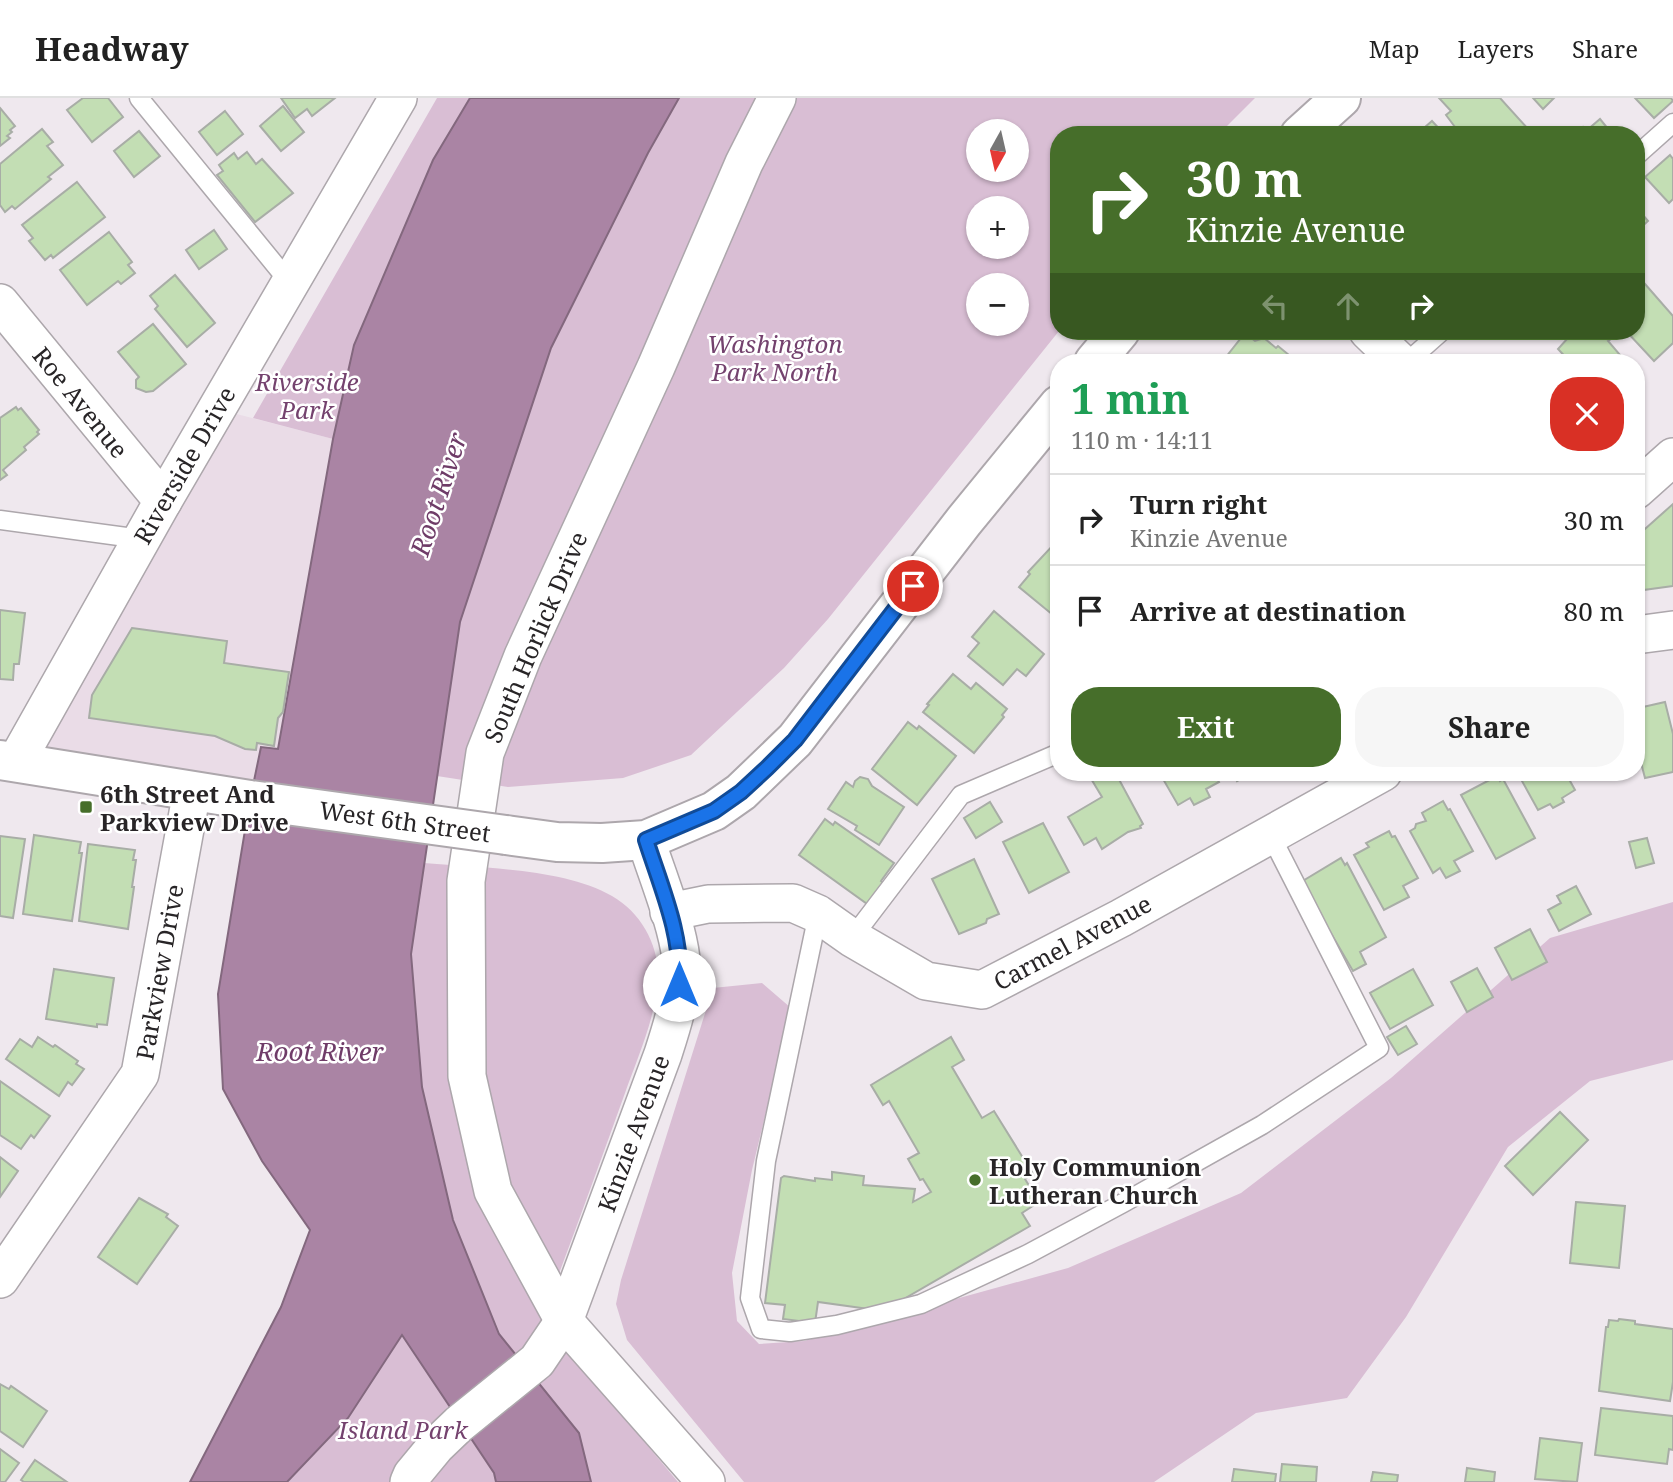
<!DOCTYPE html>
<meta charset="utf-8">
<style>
:root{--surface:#fff;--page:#f6f6f6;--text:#222;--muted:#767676;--line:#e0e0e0;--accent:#466e2a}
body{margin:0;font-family:"Noto Serif",serif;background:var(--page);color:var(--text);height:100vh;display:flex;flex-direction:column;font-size:26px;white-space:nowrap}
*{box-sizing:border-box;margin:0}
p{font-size:23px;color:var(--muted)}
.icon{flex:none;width:38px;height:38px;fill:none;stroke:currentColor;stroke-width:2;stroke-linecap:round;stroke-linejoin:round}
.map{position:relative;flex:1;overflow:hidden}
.sheet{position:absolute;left:1050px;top:256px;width:595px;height:427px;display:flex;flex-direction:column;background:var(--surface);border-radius:28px;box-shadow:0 2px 5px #0004}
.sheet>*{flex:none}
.top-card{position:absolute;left:1050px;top:28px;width:595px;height:214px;border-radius:28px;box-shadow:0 2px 5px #0004;background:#466e2a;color:#fff;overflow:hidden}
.needle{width:46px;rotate:188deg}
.tools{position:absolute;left:966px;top:21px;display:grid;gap:14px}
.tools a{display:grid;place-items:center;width:63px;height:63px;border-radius:50%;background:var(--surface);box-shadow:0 2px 5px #0004;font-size:35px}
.pin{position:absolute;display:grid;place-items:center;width:60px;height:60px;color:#fff;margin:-30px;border:4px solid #fff;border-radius:50%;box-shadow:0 2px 7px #0007}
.me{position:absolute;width:77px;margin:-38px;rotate:0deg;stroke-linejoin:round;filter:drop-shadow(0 0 5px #0008)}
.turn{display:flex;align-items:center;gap:24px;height:147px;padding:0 21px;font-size:32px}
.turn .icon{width:91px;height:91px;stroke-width:2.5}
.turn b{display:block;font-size:49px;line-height:60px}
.lanes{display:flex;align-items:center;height:66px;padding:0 21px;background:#0003;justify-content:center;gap:35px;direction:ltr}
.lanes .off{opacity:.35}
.round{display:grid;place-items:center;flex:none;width:74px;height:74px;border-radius:28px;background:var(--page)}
.summary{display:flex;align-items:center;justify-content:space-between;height:119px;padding:0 21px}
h1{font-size:42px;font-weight:700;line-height:52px;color:#1e9e55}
.primary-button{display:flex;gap:14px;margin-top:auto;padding:14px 21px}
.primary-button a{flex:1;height:80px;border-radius:28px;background:var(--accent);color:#fff;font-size:28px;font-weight:700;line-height:80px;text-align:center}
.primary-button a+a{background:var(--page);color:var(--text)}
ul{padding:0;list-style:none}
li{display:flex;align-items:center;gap:21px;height:91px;padding:0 21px;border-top:2px solid var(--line)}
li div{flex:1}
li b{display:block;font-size:26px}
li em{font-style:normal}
header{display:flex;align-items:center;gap:42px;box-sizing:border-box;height:98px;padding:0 35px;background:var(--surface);border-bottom:2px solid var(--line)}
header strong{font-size:33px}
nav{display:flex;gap:38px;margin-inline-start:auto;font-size:24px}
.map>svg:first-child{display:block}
.built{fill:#eadce7}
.green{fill:#d9bed4;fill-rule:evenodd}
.water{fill:#aa84a4;stroke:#83687e;stroke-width:2}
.building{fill:#c3deb4;stroke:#a8ada6;stroke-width:2}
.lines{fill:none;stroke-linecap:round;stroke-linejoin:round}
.service-casing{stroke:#ada7ac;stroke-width:21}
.minor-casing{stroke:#ada7ac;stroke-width:40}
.tertiary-casing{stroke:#ada7ac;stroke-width:42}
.service{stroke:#fff;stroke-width:18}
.minor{stroke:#fff;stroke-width:37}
.tertiary{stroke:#fff;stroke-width:38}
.tertiary-bridge-casing{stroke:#ada7ac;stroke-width:42;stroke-linecap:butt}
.tertiary-bridge{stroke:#fff;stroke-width:38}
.route-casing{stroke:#114b97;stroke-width:18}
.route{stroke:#1a73e8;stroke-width:12}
.poi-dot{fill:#466e2a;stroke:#fff;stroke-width:2.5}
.labels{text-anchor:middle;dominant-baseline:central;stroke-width:5;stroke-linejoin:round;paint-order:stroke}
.park-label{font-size:24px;font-style:italic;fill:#74426e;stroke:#fff}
.street-label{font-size:24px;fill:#282527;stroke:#fff}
.poi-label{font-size:24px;font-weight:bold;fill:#282527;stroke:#fff;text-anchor:start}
.water-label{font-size:26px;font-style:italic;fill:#6f3c68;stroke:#fff}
</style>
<header>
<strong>Headway</strong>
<nav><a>Map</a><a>Layers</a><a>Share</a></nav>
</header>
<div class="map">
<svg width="1673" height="1384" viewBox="0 0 1673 1384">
<rect width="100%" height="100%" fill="#efe8ee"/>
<!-- built -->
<path class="built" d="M217 311 333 341 278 651 250 702 16 664Z"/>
<!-- green -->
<g class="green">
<path d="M437 0H470L433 62 354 247 333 341 253 320Z"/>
<path d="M679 0H1255L1218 37H1059V233L828 521 784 570 691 657 623 680 508 689 437 678 460 524 551 250 648 55ZM978 33H1017V72H978ZM978 110H1017V149H978ZM978 187H1017V226H978Z"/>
<path d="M424 765C480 770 564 770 612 798 640 814 658 845 658 877 657 917 638 958 625 995 599 1067 573 1139 546 1210L611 1304 678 1384H591L579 1335 499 1236 453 1122 422 989 411 856Z"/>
<path d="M1673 804V962L1590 983 1508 1049 1406 1219 1347 1300 1256 1315 1154 1384H744L627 1242 616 1206 621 1182 713 890 762 885 791 910 752 1072 732 1175 737 1223 759 1246 804 1243 1068 1170 1241 1095 1391 980 1550 840Z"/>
<path d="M402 1236 494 1375 496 1384H287L348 1320Z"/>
</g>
<!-- water -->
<path class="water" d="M470 0H679L648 55 551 250 460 524 411 856 422 989 453 1122 499 1236 579 1335 591 1384H496L494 1375 402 1237 348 1320 287 1384H190L281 1209 310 1132 262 1063 223 991 218 896 250 702 261 649 278 651 333 341 354 247 433 62Z"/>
<!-- building -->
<g class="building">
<path d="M83 0H108L123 19 92 44 67 12Z"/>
<path d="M281 0H335L312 18 307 11 295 20Z"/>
<path d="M1439 0H1500L1529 32 1523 37H1461L1446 17 1451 13Z"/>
<path d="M1533 0H1554L1543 11Z"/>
<path d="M1635 0H1671L1673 3 1654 20Z"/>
<path d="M283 8 304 34 281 53 260 28Z"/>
<path d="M0 10 15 28 10 32 12 34 7 38 10 40 0 48Z"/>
<path d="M225 13 243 36 217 57 199 34Z"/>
<path d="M1600 21 1613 37H1575L1583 29 1586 33Z"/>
<path d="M1432 23 1445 37H1416Z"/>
<path d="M42 31 53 44 47 48 63 67 48 79 51 81 15 111 12 108 5 114 0 107V66Z"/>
<path d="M139 33 160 58 134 79 114 53Z"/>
<path d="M247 54 256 66 262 61 293 95 255 124 217 77 223 73 219 67 234 55 238 61Z"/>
<path d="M1670 57 1673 61V101L1669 105 1645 79Z"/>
<path d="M77 84 105 119 53 160 51 157 45 162 29 143 33 140 22 127Z"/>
<path d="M1636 109 1648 123 1636 134Z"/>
<path d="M214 132 227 151 199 171 186 152Z"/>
<path d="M109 134 132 164 128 167 135 175 121 186 118 183 87 207 60 172Z"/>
<path d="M175 177 215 225 187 249 155 211 158 208 150 198Z"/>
<path d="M1645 186 1673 218V245L1654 263 1626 233H1636V194Z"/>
<path d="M153 226 186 266 153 293 146 294 136 290V282L139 279 118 254Z"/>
<path d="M1562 233H1605L1611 241 1608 243 1626 264H1570L1558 251 1568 240Z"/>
<path d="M1245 235 1255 243 1264 240 1276 250 1278 248 1295 262 1294 264H1222Z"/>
<path d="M16 309 18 312 21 310 39 332 37 334 39 336 24 349 26 352 3 372 7 377 0 382V320Z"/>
<path d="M1673 406V488L1636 493V439Z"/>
<path d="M1055 445 1059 448V522L1019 489 1030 476 1028 474Z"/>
<path d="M0 512 25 515 19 566H14L13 582 0 581Z"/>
<path d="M994 513 1044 556 1026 578 1017 571 1003 587 968 558 979 545 972 539Z"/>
<path d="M132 530 227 543 224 565 289 574 283 614 278 620 274 648 257 645 256 652 245 651 215 638 89 620 92 597Z"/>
<path d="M953 576 971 591 976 585 1007 611 1002 617 1004 619 974 655 923 614 929 607 927 606Z"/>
<path d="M1665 604 1673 636V674L1645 680 1638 653 1636 654V609L1643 607V609Z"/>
<path d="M908 624 917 631 919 628 956 658 917 707 872 671Z"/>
<path d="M1087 674H1115L1143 726 1140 728 1141 730 1128 734 1102 751 1096 740 1084 747 1068 719 1102 699Z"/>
<path d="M1162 674H1213L1219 684 1206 691 1210 699 1194 707 1190 700 1178 707 1163 681 1165 680Z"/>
<path d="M1229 674H1253L1237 683 1233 675 1231 677Z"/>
<path d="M1517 674H1565L1575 692 1562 700 1564 704 1553 710 1550 706 1538 712Z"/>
<path d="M1497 678 1500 683 1503 681 1535 740 1496 761 1461 697Z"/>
<path d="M860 679 868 681 872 688 904 709 879 747 855 732 857 728 828 711 846 684 853 689 855 683Z"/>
<path d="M1443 703 1448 712 1450 711 1473 753 1454 763 1460 773 1446 780 1440 770 1433 775 1410 733 1415 730 1416 726 1426 723 1422 715Z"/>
<path d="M990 704 1002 724 976 740 964 720Z"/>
<path d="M825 721 833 727 835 724 894 765 881 783 885 786 870 808 799 757Z"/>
<path d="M1043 725 1069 774 1029 795 1003 744Z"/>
<path d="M1389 733 1392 739 1395 738 1418 780 1403 788 1409 799 1384 812 1354 757 1369 749 1366 745Z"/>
<path d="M34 737 81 744 79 755H82L72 823 23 816Z"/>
<path d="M0 738 25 741 13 820 0 818Z"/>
<path d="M1647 740 1654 765 1636 770 1629 744Z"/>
<path d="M88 746 135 752 133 762H136L132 789H134L128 831 79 823Z"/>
<path d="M1341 760 1345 767 1347 765 1386 839 1360 854 1366 866 1353 873 1301 784Z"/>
<path d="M974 761 999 816 987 821 986 825 959 836 932 781Z"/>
<path d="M1576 788 1591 816 1559 833 1548 812 1561 805 1557 798Z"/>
<path d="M1530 831 1547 864 1512 882 1495 850Z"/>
<path d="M1477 870 1493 899 1467 914 1451 884Z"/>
<path d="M54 871 114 880 107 927 97 926V929L46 921Z"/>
<path d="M1413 871 1433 907 1390 931 1370 895Z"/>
<path d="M1406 928 1417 946 1398 957 1387 939Z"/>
<path d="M38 939 53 949 55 947 78 963 76 966 84 971 72 987 68 984 59 998 6 961 20 941 32 949Z"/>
<path d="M951 939 964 962 952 969 982 1020 994 1013 1033 1076 1025 1081 1039 1104 1022 1115 1030 1128 883 1213 818 1204 815 1225 783 1221 785 1207 765 1205 781 1080 784 1078 815 1083V1080L832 1082V1074L864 1078 863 1087 915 1091 913 1104 931 1094 923 1081 920 1082 908 1061 919 1055 889 1003 883 1007 871 987Z"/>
<path d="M0 983 50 1018 34 1040 31 1037 21 1051 0 1037Z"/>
<path d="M1560 1014 1588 1042 1533 1097 1505 1068Z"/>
<path d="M0 1059 18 1073 0 1099Z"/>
<path d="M139 1100 168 1116 166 1119 178 1128 137 1186 98 1159Z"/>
<path d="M1576 1104 1625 1108 1619 1170 1570 1165Z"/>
<path d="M1619 1221 1635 1223V1226L1673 1231V1284L1670 1303 1599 1293 1606 1229H1608L1609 1222 1618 1223Z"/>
<path d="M0 1286 9 1291 11 1288 47 1313 23 1349 0 1333Z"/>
<path d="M1601 1310 1673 1318V1352L1669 1351 1667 1366 1595 1357Z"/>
<path d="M1540 1340 1582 1345 1577 1384 1535 1381Z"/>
<path d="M0 1351 19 1365 5 1384H0Z"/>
<path d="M35 1362 67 1384H24L21 1382Z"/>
<path d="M1282 1366 1317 1369 1316 1384H1280Z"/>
<path d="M1467 1370 1495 1374 1494 1384H1465Z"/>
<path d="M1234 1371 1276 1376 1275 1384H1232Z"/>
<path d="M1373 1374 1398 1377 1397 1384H1371Z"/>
</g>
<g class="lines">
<!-- service casing -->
<g class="service-casing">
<g id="service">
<path d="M139 0 290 185"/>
<path d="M1636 58 1673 25"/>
<path d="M1407 264 1442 233"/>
<path d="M0 422 141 441"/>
<path d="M818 816 766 1063 750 1200 761 1231 790 1234 837 1227 921 1206 1028 1156 1123 1105 1262 1027 1379 950 1270 736"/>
<path d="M852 840 961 697 1059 655"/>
</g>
</g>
<!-- minor casing -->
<g class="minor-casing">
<g id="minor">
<path d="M0 205 163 403"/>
<path d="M1368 233 1400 264"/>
<path d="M1636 392 1673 359"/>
<path d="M1636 537 1673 532"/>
<path d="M16 664 163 403 398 0"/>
<path d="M669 814 708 806 793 805 818 816 852 840 926 883 982 892 1121 820 1383 674"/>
<path d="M0 1181 140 976 192 693"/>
<path d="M409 1384 412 1377 436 1348 459 1326 537 1263 564 1223 663 956C672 928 684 892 681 861 677 825 657 777 646 742"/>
<path d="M706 1384 564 1223 493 1093 467 978 466 783 485 655 523 558 656 269 744 65 777 0"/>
</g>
</g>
<!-- tertiary casing -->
<g class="tertiary-casing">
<g id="tertiary">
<path d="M1300 37 1341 0"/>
<path d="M1094 264 1120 233"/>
<path d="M0 662 250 702"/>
<path d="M506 737 557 744 602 745 646 742 714 713 741 694 795 642 964 423 1059 307"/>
</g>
</g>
<!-- service -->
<use href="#service" class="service"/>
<!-- minor -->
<use href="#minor" class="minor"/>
<!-- tertiary -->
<use href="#tertiary" class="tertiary"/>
<!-- tertiary-bridge casing -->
<g class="tertiary-bridge-casing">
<path id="tertiary-bridge" d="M250 702 506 737"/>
</g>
<!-- tertiary-bridge -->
<use href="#tertiary-bridge" class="tertiary-bridge"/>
</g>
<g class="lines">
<!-- route casing -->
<g class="route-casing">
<path id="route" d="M679 887C683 838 661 789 646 742L714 713 741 694 767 670 795 642 913 488"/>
</g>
<!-- route -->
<use href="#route" class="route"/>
</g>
<!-- markers -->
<g class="poi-dot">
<rect x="79" y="702" width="14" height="14" rx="3.5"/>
<circle cx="975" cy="1082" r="7"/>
</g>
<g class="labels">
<!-- park labels -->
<g class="park-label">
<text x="775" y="245">Washington<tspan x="775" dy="28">Park North</tspan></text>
<text x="307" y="283">Riverside<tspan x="307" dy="28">Park</tspan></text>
<text x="403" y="1331">Island Park</text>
</g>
<!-- street labels -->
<g class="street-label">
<text transform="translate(81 304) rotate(51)">Roe Avenue</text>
<text transform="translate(184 367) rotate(-60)">Riverside Drive</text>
<text transform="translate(535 539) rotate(-67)">South Horlick Drive</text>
<text transform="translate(405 723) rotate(8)">West 6th Street</text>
<text transform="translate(1072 844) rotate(-28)">Carmel Avenue</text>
<text transform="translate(159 874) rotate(-80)">Parkview Drive</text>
<text transform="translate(633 1035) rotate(-70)">Kinzie Avenue</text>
</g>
<!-- poi labels -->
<g class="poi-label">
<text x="100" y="695">6th Street And<tspan x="100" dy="28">Parkview Drive</tspan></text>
<text x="989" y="1068">Holy Communion<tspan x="989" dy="28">Lutheran Church</tspan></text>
</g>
<!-- water labels -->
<g class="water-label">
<text transform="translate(438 396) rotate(-72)">Root River</text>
<text x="320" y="953">Root River</text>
</g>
</g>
</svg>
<div class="tools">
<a><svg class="needle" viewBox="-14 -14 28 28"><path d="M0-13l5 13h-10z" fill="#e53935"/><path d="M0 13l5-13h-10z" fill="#767676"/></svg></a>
<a>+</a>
<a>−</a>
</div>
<div class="pin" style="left:913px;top:488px;background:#d93025"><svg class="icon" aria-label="arrive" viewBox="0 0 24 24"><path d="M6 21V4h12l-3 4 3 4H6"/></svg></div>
<svg class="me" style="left:679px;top:887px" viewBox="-20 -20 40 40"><circle r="19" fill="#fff"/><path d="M0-13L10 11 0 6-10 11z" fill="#1a73e8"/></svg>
<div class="top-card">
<div class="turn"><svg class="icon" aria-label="right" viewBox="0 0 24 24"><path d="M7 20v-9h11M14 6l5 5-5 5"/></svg><div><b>30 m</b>Kinzie Avenue</div></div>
<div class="lanes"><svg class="icon off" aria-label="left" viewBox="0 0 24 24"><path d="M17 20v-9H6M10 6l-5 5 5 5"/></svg><svg class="icon off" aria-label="ahead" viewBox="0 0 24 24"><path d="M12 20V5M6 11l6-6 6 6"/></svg><svg class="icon" aria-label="right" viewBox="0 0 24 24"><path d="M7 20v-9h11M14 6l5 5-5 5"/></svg></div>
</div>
<section class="sheet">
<div class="summary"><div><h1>1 min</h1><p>110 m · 14:11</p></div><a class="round" style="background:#d93025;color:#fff"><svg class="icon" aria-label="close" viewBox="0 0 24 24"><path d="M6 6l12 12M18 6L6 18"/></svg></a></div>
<ul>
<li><svg class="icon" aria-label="right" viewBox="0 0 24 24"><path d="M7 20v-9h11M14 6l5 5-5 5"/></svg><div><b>Turn right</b><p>Kinzie Avenue</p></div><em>30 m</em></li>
<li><svg class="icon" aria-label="arrive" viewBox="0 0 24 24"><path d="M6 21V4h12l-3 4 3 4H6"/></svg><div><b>Arrive at destination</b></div><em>80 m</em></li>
</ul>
<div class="primary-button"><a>Exit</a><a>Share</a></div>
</section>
</div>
